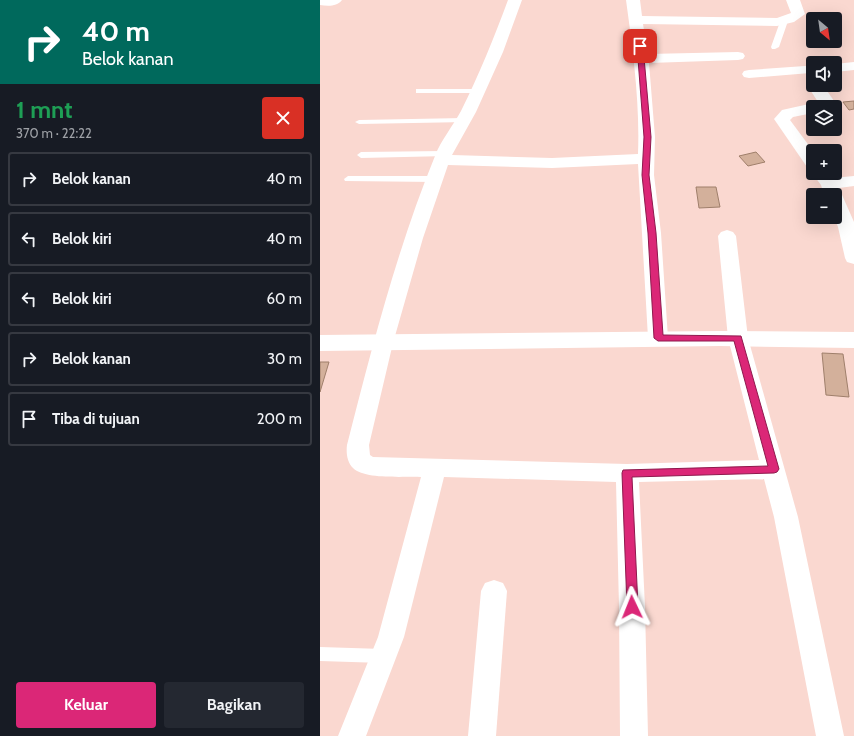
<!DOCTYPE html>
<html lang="id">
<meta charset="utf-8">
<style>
:root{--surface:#171b24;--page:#242831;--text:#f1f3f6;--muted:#9ea1a6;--line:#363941;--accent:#db2777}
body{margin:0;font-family:Cabin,sans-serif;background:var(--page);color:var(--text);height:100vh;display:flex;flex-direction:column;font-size:15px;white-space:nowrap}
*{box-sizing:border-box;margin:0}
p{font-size:13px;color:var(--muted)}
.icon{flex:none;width:22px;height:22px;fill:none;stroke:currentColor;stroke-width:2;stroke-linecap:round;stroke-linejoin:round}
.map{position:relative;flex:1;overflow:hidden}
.side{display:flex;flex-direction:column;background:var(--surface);width:320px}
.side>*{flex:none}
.guide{background:#00695c;color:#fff;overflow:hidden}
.needle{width:26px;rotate:151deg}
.controls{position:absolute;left:486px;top:12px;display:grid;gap:8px}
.controls a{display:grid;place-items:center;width:36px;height:36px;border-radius:4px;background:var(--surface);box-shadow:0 4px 16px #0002;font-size:20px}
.pin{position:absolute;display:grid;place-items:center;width:34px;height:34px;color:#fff;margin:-17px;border-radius:8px;box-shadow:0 2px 6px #0006}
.me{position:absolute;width:44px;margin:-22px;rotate:358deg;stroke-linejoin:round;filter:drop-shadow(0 0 3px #0008)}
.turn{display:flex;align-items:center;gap:14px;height:84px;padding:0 16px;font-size:18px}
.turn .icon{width:52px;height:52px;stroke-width:2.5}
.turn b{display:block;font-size:28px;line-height:34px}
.round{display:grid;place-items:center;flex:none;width:42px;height:42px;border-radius:4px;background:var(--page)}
.summary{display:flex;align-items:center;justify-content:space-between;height:68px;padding:0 16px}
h1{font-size:24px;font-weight:700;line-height:30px;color:#1e9e55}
.cta{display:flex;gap:8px;margin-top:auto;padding:8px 16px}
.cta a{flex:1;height:46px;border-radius:4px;background:var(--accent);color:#fff;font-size:16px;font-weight:700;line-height:46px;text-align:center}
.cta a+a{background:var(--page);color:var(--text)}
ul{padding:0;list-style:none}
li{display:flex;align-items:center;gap:12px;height:54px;margin:0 8px 6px;padding:0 8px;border:2px solid var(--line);border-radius:4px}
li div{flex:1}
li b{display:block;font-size:15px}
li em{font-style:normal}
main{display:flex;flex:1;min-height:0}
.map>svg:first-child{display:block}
.building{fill:#d3b09b;stroke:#9f7f6b}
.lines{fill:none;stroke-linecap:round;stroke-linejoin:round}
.service{fill:#fff;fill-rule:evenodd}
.minor{fill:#fff;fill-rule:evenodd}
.tertiary{fill:#fff;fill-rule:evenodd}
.route{fill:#db2777;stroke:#8e194d}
</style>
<main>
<section class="side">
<div class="guide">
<div class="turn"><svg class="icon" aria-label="right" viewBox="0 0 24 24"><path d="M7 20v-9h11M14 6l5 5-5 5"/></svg><div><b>40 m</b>Belok kanan</div></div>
</div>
<div class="summary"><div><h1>1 mnt</h1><p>370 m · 22:22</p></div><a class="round" style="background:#d93025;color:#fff"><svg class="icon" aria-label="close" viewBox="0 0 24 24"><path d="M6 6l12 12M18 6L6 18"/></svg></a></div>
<ul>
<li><svg class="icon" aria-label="right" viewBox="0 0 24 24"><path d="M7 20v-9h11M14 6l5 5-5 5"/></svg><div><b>Belok kanan</b></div><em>40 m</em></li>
<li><svg class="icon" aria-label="left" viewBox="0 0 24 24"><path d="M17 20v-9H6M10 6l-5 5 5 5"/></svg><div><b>Belok kiri</b></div><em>40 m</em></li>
<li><svg class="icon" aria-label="left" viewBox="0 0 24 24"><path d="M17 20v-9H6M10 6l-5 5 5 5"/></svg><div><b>Belok kiri</b></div><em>60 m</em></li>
<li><svg class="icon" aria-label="right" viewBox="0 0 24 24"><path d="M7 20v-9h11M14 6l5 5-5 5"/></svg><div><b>Belok kanan</b></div><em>30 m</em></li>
<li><svg class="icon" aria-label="arrive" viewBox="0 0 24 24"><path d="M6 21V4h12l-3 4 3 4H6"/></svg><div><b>Tiba di tujuan</b></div><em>200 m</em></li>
</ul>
<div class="cta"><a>Keluar</a><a>Bagikan</a></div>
</section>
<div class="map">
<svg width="534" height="736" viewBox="0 0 534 736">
<rect width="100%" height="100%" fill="#fad8d0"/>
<!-- building -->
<g class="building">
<path d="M534 101V109L529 110 523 102Z"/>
<path d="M436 152 445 162 428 166 419 156Z"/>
<path d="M376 187H396L400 207 379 208Z"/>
<path d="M502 353 523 354 529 397 506 395Z"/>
<path d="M0 362H9L0 392Z"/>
</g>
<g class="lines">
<!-- service -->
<g class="service">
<path d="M461 19H464L468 21 459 47 455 49H452L451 47Z"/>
<path d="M96 89H158L162 91 158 93H96Z"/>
<path d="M144 118H147L148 120 147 122 39 124 35 122 39 120Z"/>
<path d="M124 151 128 154 127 156 41 158 37 155 41 152Z"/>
<path d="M28 176H115L119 179 115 182 25 181 24 179Z"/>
<path d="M0 647 63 649 68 651 70 656 68 661 63 663 0 661Z"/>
</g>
<!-- minor -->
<g class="minor">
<path d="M0 0H22C17 7 7 6 0 5Z"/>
<path d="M188 0H202L183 52 156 112 132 155 232 158 318 154C320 103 313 51 306 0H320L322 16 457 18 471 13 466 0H480L485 14 474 22 457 26 323 24 328 54 418 52 423 53 425 56 423 59 418 60 329 63 335 137 334 175 341 233 348 338 345 343 338 345 331 343 328 338 318 164 232 168 128 165 103 238 73 343 49 445 50 455 53 457 307 464 439 460 408 338 398 236 401 232 407 230 413 232 416 236 428 338 478 517 524 736H496L454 517 444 479 319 482 325 607 328 736H300L299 607 296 482 124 477 84 637 46 736H18L58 637 101 477C85 476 45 480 33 468 27 462 26 453 27 445 52 347 77 249 115 156 121 140 133 126 141 111 159 75 174 38 188 0Z"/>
<path d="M534 62V70L515 72V64Z"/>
<path d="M485 66 490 67 492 70 490 73 429 78 424 77 422 74 424 71 429 70Z"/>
<path d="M493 81V85H503L514 101 512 107H493V113L473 117 470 120 493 151V168L487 167 454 119 462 110 498 102 487 85 490 82Z"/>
<path d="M493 171V173H509L513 178 534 176V186L519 188 534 222V264L527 262 525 258 518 227 514 217H515V195H504L501 185 492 173Z"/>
<path d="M174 580 183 583 187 591 176 736H148L161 591 165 583Z"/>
</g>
<!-- tertiary -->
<path class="tertiary" d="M400 331 534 332V348L400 346 0 351V335Z"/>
</g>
<!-- route -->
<path class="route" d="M320 44 323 46 331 137 329 175 336 233 343 335 421 336 459 469 457 472 454 473 312 477 318 607 316 610 312 612 308 610 307 607 302 473 303 470 448 466 414 341H338L334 338 328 233 322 175 324 137 317 46Z"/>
</svg>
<div class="controls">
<a><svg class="needle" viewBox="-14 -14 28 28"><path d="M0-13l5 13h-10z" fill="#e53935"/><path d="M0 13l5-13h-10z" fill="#9ea1a6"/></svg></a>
<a><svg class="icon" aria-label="sound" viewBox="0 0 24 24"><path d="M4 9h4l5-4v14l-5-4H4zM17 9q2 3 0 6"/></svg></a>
<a><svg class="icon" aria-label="layers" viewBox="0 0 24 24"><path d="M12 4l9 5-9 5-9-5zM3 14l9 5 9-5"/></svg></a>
<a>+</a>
<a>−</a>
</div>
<div class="pin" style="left:320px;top:46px;background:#d93025"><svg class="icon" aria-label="arrive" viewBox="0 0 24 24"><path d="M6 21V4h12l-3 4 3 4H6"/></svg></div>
<svg class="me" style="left:312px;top:607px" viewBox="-20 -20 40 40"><path d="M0-17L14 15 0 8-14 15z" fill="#db2777" stroke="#fff" stroke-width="4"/></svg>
</div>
</main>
